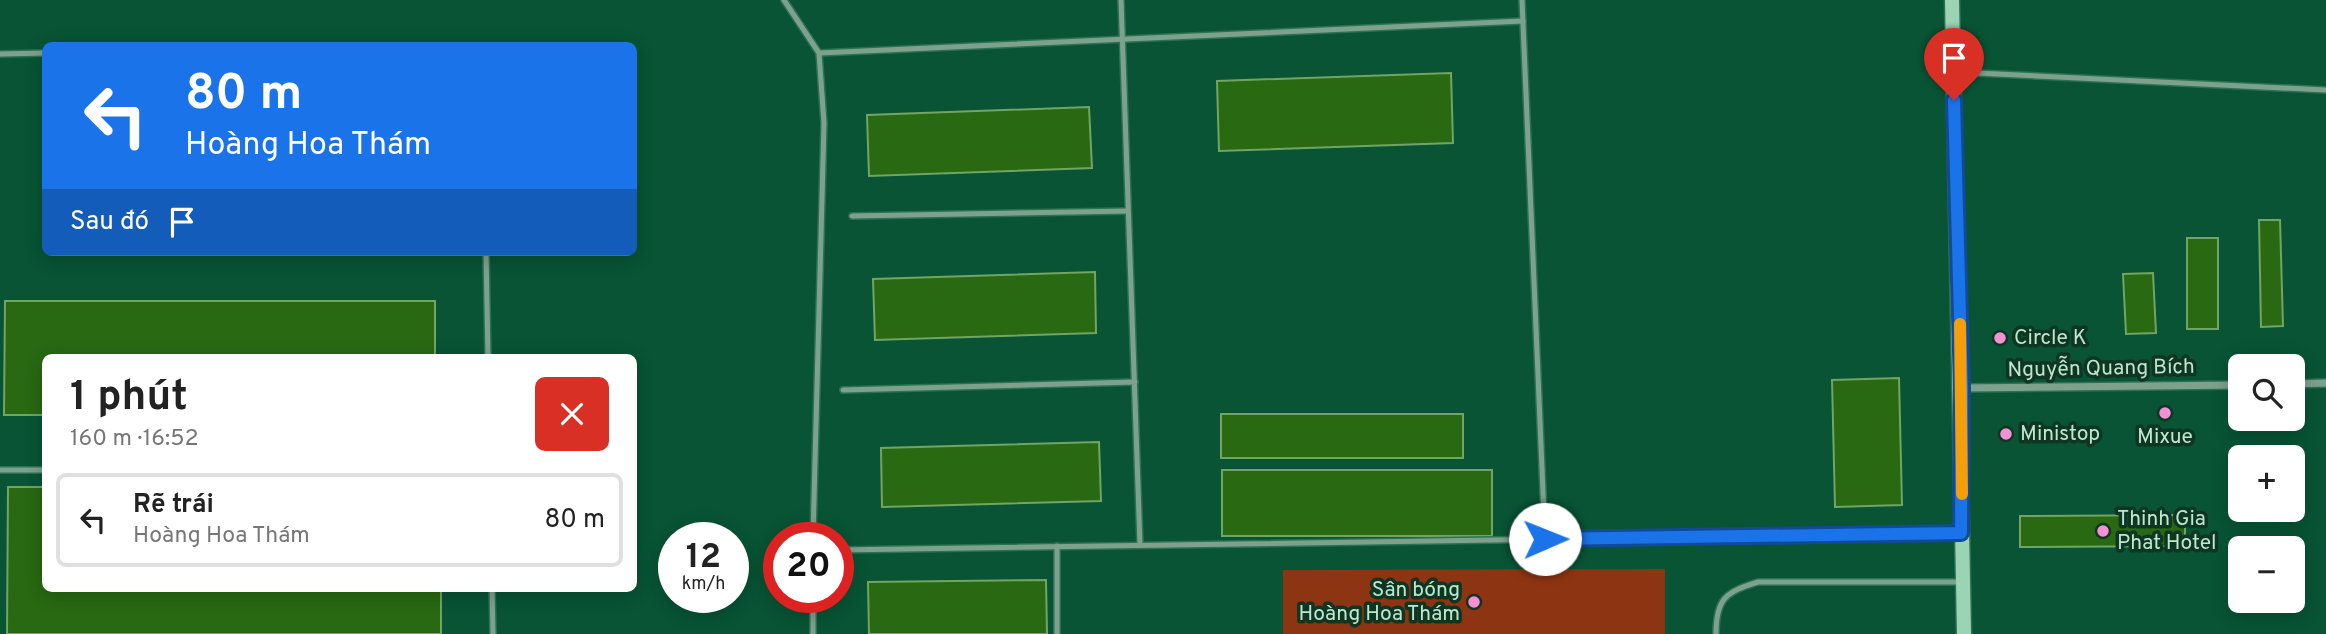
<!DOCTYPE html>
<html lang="vi">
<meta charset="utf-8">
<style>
:root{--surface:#fff;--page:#f6f6f6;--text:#222;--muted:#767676;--line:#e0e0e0}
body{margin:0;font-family:Overpass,sans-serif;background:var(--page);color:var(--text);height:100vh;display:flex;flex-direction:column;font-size:26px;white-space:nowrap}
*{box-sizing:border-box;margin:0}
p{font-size:23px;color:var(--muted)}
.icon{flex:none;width:38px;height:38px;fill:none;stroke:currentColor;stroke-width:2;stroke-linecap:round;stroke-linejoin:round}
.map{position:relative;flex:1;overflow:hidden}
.details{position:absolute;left:42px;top:354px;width:595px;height:238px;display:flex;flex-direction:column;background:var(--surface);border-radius:10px;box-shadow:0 4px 18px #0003}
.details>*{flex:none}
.top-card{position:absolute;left:42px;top:42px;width:595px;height:214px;border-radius:10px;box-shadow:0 4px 18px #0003;background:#1a73e8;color:#fff;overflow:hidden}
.buttons{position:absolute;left:2228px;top:354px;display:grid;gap:14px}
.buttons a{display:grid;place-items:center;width:77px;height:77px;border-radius:10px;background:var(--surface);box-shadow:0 4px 18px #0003;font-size:35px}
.speed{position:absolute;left:658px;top:522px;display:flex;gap:14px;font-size:35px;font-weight:700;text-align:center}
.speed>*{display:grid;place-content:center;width:91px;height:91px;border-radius:50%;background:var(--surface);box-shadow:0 4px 18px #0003;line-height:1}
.speed small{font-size:18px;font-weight:400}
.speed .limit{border:10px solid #d22;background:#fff;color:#111}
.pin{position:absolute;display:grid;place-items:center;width:60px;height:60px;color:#fff;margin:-72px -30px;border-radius:50% 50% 50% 0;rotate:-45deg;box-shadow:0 0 7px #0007}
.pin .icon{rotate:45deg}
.me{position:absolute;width:77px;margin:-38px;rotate:89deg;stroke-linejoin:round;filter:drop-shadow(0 0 5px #0008)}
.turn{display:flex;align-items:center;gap:24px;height:147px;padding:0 28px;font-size:32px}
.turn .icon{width:91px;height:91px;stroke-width:2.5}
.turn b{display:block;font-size:49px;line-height:60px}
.then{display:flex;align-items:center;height:66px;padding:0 28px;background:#0003;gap:14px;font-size:26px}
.round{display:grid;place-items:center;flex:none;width:74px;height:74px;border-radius:10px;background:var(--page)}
.head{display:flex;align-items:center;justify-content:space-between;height:119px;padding:0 28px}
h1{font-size:42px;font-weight:700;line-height:52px}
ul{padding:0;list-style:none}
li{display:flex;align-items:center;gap:21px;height:94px;margin:0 14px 10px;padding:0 14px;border:4px solid var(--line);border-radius:10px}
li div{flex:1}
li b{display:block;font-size:26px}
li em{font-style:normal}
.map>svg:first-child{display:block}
.green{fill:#8d3412}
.building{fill:#286912;stroke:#71a563;stroke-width:2}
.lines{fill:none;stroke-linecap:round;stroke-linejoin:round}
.lane-casing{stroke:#2c7154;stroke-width:8}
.street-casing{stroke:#2c7154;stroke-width:10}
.secondary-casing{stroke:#2c7154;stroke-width:17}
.lane{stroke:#7ea18d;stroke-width:5}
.street{stroke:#7ea18d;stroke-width:7}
.secondary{stroke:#9bd4b4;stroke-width:14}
.route-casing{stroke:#114b97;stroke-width:18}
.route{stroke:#1a73e8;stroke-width:12}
.slow{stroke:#f59e0b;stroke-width:12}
.poi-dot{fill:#f391d5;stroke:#0f3523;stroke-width:2.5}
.labels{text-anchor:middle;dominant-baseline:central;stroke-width:7;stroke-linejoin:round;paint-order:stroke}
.poi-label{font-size:21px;fill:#bde7cf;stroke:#0f3523;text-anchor:start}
.street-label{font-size:21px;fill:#bde7cf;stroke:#0f3523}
</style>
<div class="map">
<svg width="2326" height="634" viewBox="0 0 2326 634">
<rect width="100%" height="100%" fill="#085435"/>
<!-- green -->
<path class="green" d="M1665 569V634H1283V570Z"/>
<!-- building -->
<g class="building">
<path d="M1451 73 1453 143 1219 151 1217 81Z"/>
<path d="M1089 107 1092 168 869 176 867 115Z"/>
<path d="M2259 220H2280L2283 326 2261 327Z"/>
<rect x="2187" y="238" width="31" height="91"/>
<path d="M1095 272 1096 333 875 340 873 279Z"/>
<path d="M2153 273 2156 333 2126 334 2123 274Z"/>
<path d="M5 301H435V357H46V415H4Z"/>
<path d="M1899 378 1902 505 1835 507 1832 380Z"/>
<rect x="1221" y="414" width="242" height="44"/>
<path d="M1099 442 1101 501 882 507 881 448Z"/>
<rect x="1222" y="470" width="270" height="66"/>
<path d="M8 487H46V588H441V634H7Z"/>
<path d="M2185 515V546L2020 547V516Z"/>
<path d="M1046 580 1047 634H869L868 582Z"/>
</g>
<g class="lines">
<!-- lane casing -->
<g class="lane-casing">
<g id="lane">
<path d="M784 0 819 53 824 123 813 537"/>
<path d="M1121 0 1140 544"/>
<path d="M1522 0 1545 539"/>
<path d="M420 46H455"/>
<path d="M819 53 1523 21"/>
<path d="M0 54 46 53"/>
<path d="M1956 72 2326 90"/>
<path d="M852 216 1128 211"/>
<path d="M486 252 488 357"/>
<path d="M843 390 1135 382"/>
<path d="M0 470H46"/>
<path d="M838 550 1961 533"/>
<path d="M492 588 493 634"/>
<path d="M813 597V634"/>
<path d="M1057 634V546"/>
<path d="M1716 634C1716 598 1726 592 1758 582H1960"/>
</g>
</g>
<!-- street casing -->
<g class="street-casing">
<g id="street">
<path d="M2292 384 2326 383"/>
<path d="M1962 388 2240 385"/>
</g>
</g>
<!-- secondary casing -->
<g class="secondary-casing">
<path id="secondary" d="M1952 0 1964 634"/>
</g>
<!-- lane -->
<use href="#lane" class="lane"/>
<!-- street -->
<use href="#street" class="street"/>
<!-- secondary -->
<use href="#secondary" class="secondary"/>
</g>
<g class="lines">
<!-- route casing -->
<g class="route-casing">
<path id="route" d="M1545 539 1961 533 1962 388 1954 100"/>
</g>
<!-- route -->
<use href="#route" class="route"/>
<!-- slow -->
<path class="slow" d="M1960 324 1962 494"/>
</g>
<!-- markers -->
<g class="poi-dot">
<circle cx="2000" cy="338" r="7"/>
<circle cx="2165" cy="413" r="7"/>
<circle cx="2006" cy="434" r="7"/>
<circle cx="2103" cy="531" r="7"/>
<circle cx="1474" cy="602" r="7"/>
</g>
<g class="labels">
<!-- poi labels -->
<g class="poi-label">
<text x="2014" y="338">Circle K</text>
<text x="2020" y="434">Ministop</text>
<text x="2165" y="437" text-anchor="middle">Mixue</text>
<text x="2117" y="519">Thinh Gia<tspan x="2117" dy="24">Phat Hotel</tspan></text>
<text x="1460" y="590" text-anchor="end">Sân bóng<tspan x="1460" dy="24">Hoàng Hoa Thám</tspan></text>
</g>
<!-- street labels -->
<g class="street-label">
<text transform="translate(2101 369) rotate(-1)">Nguyễn Quang Bích</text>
</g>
</g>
</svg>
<div class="buttons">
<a><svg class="icon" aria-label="search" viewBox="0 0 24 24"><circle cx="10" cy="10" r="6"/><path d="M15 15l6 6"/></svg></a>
<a>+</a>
<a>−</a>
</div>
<div class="speed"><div>12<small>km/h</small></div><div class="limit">20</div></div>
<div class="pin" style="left:1954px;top:100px;background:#d93025"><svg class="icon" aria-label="arrive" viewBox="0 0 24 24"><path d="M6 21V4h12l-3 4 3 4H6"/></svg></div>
<svg class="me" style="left:1545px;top:539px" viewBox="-20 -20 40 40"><circle r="19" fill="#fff"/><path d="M0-13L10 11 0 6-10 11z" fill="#1a73e8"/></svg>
<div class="top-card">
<div class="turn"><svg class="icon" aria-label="left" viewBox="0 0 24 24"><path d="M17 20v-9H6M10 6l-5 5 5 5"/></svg><div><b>80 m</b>Hoàng Hoa Thám</div></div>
<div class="then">Sau đó<svg class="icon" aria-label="arrive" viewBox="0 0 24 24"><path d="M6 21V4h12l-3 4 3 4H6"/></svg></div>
</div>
<section class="details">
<div class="head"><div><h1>1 phút</h1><p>160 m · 16:52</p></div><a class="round" style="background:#d93025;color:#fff"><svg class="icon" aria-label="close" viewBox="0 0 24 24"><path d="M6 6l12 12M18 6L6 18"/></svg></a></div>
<ul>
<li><svg class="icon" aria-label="left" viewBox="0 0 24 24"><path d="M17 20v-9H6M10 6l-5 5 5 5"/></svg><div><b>Rẽ trái</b><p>Hoàng Hoa Thám</p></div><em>80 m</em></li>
</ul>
</section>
</div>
